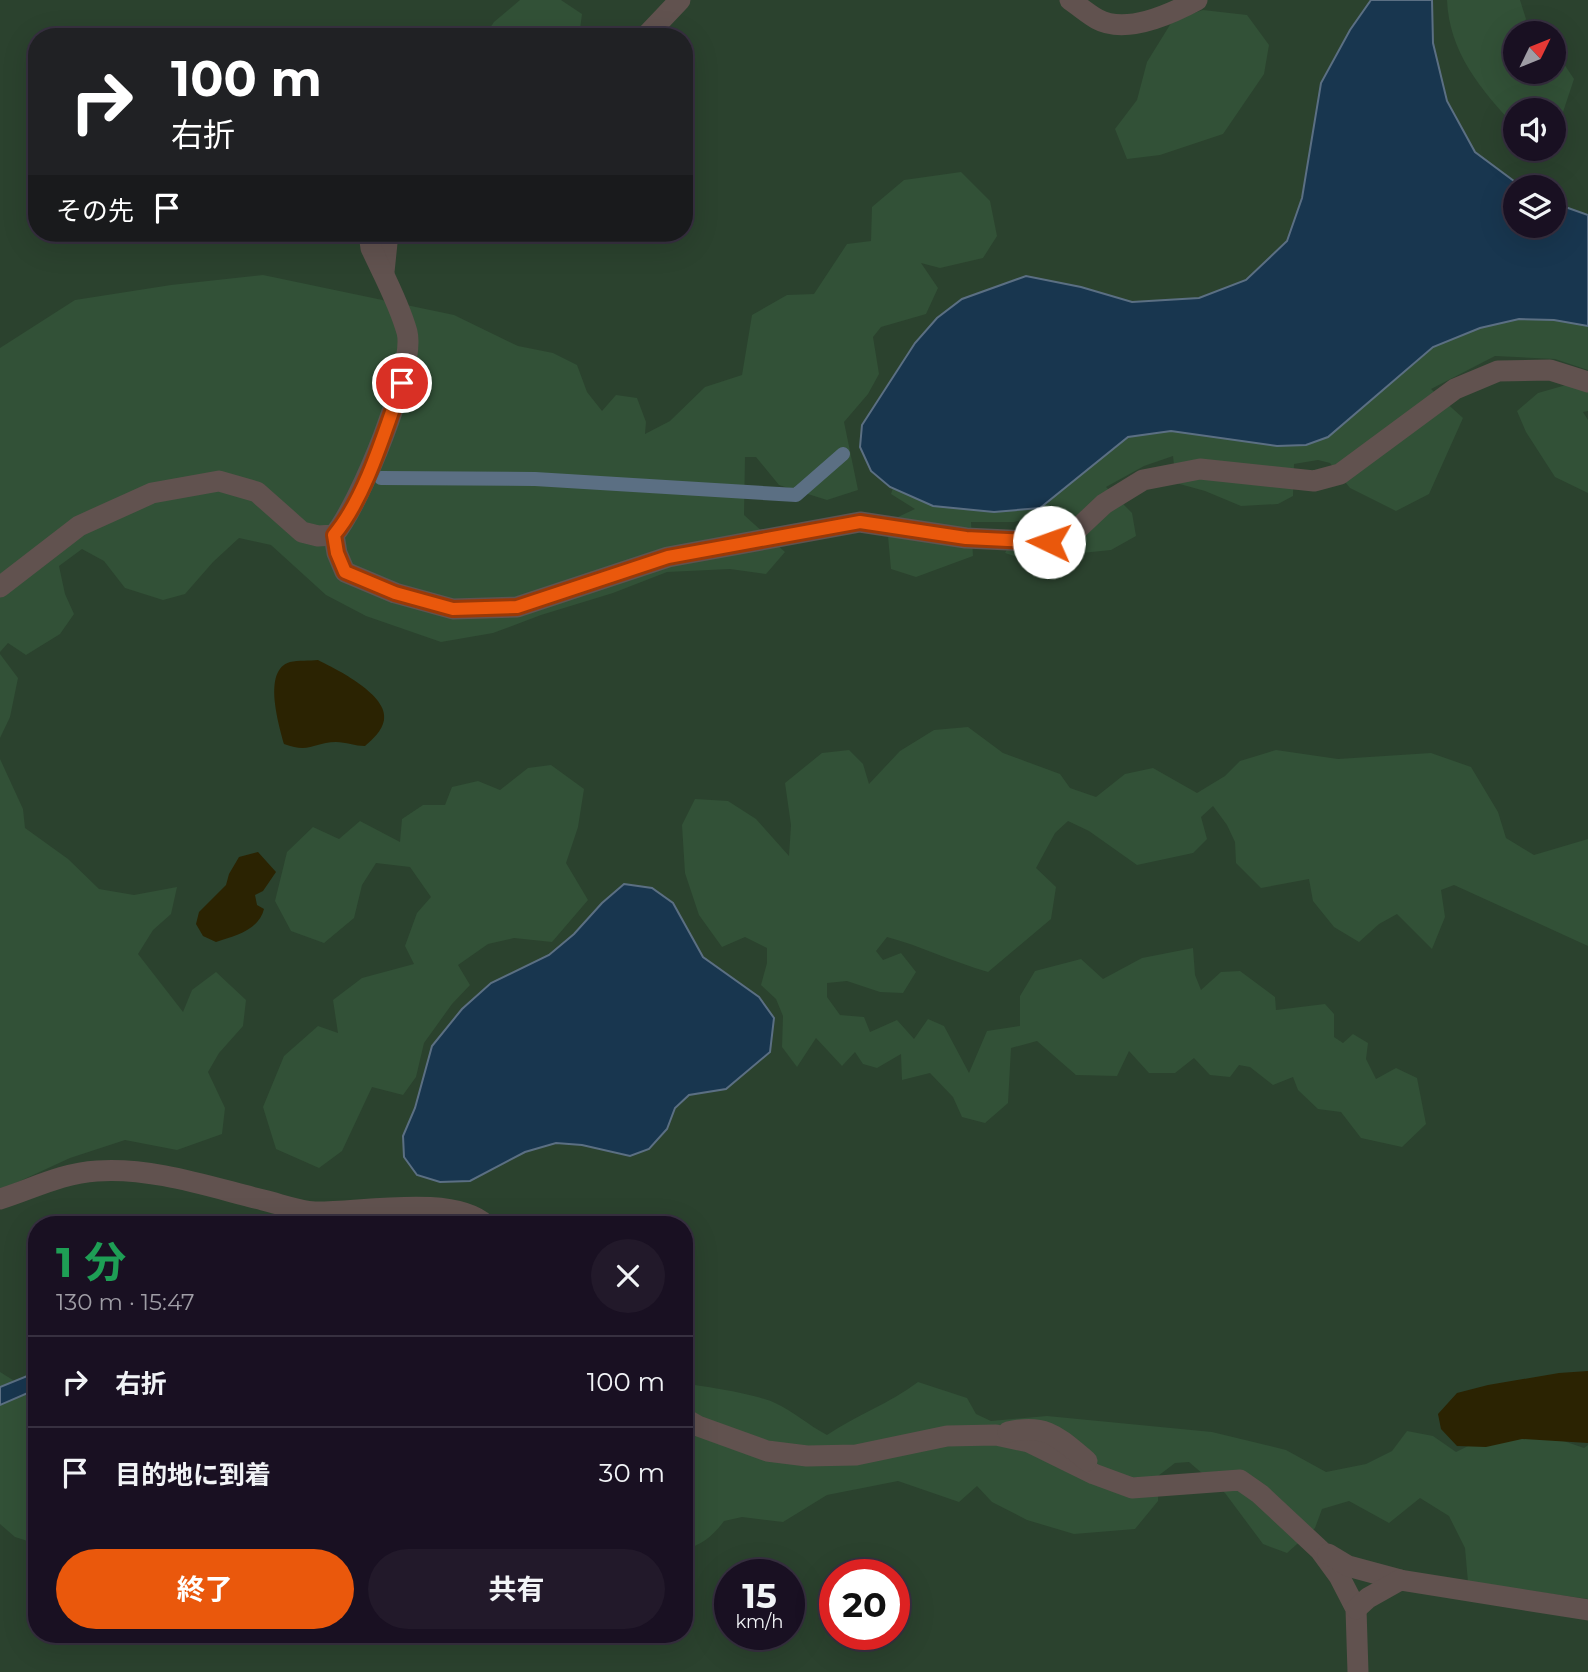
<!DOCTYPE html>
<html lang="ja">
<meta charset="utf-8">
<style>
:root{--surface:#191022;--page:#22192a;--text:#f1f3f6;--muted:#9f9da5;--line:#373040;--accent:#ea580c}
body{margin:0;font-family:Montserrat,"Noto Sans JP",sans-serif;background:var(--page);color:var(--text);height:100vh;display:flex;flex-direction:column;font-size:26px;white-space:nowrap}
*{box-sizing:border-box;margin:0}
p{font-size:23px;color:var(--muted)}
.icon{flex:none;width:38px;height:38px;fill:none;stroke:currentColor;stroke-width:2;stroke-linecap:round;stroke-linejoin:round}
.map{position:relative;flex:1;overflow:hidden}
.side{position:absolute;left:28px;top:1216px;width:665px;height:427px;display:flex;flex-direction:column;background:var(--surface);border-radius:28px;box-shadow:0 7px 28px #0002,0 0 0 2px var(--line)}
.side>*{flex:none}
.top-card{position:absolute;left:28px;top:28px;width:665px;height:214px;border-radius:28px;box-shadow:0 7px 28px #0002,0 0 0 2px var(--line);background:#202124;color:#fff;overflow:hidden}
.needle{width:46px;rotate:47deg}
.buttons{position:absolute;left:1503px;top:21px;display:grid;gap:14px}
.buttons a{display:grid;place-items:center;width:63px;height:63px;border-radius:50%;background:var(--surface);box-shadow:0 7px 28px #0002,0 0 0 2px var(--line);font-size:35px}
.speed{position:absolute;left:714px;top:1559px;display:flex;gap:14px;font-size:35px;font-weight:700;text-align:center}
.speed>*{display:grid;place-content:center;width:91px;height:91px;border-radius:50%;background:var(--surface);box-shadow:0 7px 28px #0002,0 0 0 2px var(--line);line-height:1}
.speed small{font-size:18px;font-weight:400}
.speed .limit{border:10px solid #d22;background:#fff;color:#111}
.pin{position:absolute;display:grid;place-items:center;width:60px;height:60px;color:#fff;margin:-30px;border:4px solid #fff;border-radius:50%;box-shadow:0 2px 7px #0007}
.me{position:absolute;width:77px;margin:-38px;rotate:273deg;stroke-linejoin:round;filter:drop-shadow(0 0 5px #0008)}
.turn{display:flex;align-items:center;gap:24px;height:147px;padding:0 28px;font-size:32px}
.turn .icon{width:91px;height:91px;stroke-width:2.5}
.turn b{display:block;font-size:49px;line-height:60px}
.then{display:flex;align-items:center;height:66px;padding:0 28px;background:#0003;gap:14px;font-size:26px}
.round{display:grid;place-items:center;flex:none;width:74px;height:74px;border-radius:37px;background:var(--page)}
.head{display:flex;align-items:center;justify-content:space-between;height:119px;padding:0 28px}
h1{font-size:42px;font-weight:700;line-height:52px;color:#1e9e55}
.primary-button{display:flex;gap:14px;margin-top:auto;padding:14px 28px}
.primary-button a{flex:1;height:80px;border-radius:42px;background:var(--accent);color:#fff;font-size:28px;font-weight:700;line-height:80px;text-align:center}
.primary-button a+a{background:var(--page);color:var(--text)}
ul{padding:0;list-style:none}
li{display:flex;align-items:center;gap:21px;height:91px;padding:0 28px;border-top:2px solid var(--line)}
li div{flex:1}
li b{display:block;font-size:26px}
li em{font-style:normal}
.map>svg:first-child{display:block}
.green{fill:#2b422e;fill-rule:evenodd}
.forest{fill:#325137}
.sand{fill:#2b2302}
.water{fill:#18364f;stroke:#5b6f83;stroke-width:2}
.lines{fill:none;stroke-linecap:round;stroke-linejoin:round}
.stream{stroke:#5b6f83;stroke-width:14}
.service{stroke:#61524f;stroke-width:21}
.route-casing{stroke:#983908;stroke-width:18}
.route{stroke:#ea580c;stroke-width:12}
</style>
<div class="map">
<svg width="1588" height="1672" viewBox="0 0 1588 1672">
<rect width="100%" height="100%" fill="#21162e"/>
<!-- green -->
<path class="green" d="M0 0H1588V1672H0ZM1516 33H1554V72H1516ZM37 37H684V233H37ZM1516 110H1554V149H1516ZM1516 187H1554V226H1516ZM37 1225H684V1634H37ZM730 1575H789V1634H730ZM835 1575H894V1634H835Z"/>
<!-- forest -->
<g class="forest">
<path d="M520 0H561L582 14 579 37H484L494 22Z"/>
<path d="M1447 0H1520L1526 19 1518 33H1516V72H1554V49L1574 79 1563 112 1554 125V110H1516L1515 126C1481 90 1449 52 1447 0Z"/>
<path d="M1203 10 1247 15 1269 45 1264 74 1223 134 1160 155 1127 159 1115 129 1137 100 1147 62 1173 20Z"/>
<path d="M961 172 990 201 997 236 983 258 940 268 921 263 938 288 926 314 881 327 873 337 879 374 868 394 844 422 858 490 827 500 779 485 756 457H745L744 515 785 552 766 574 730 569 667 572 613 593 541 615 493 633 441 642 366 616 326 595 271 545 239 538 213 562 185 594 163 600 125 588 104 561 82 549 59 566 65 594 74 614 60 634 26 655 8 643 0 652V348L75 300 171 285 263 275 454 315 518 346 553 353 577 365 587 392 602 411 616 395 637 398 646 422 645 434 670 421 705 387 742 375 752 315 787 295 814 294 847 244 871 241 872 207 904 180Z"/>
<path d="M1459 315 1588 318V370L1555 359 1495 356 1431 389 1463 418 1429 494 1396 511 1350 488 1330 463 1318 460 1294 464 1293 496 1278 504 1241 506 1205 491 1176 483 1173 456 1144 466 1106 487 1132 513 1136 536 1111 550 1023 559 1005 553 1015 534 1063 518 1060 510 1014 522H971L973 556 916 577 891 569 888 536 898 517 915 509 891 494 895 481 1052 455Z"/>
<path d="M1566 385H1588V411L1583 412 1588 420V493L1555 477 1526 432 1517 411 1538 393Z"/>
<path d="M0 654 18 678 10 717 0 738Z"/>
<path d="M968 727 1003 753 1060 774 1070 788 1096 797 1125 774 1153 768 1197 793 1225 776 1240 761 1276 750 1338 759 1431 753 1471 767 1498 812 1506 838 1534 855 1588 839V946L1454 885 1441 890 1445 917 1432 949 1397 914 1379 924 1359 942 1334 927 1313 901 1309 879 1261 888 1236 863 1235 842 1227 825 1213 806 1201 817 1207 839 1193 853 1137 865 1089 831 1068 821 1055 833 1036 868 1056 887 1051 919 988 972C953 962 921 946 887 937L876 951 883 960 901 953 916 972 903 993 880 992 847 981 827 983V997L840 1015 864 1017 870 1032 897 1020 914 1039 928 1019 944 1026 969 1073 987 1031 1020 1026V996L1035 971 1081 959 1103 979 1142 958 1193 948 1195 975 1201 990 1221 972 1240 971 1275 997 1276 1010 1325 1004 1334 1014V1037L1343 1043 1353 1034 1368 1043 1366 1059 1376 1079 1396 1068 1417 1078 1426 1124 1402 1147 1361 1138 1341 1112 1318 1109 1298 1090 1293 1077 1273 1085 1250 1067 1239 1065 1230 1077 1210 1075 1194 1058 1175 1073H1149L1129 1051 1117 1076 1076 1075 1037 1041 1011 1048 1008 1103 985 1123 962 1117 953 1097 930 1073 902 1080 901 1054 877 1068 863 1064 855 1052 842 1066 816 1038 797 1067 782 1047 783 1016 776 999 761 985 767 963V948L745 937 722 947 699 915 685 873 682 825 695 799 728 801 756 819 789 856 791 825 785 783 822 753 849 750 863 764 869 784 900 751 934 730Z"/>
<path d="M0 759 23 809 25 828 68 859 99 889 134 895 177 887 171 914 153 930 138 954 183 1012 192 990 216 972 246 1000 243 1026 219 1053 208 1072 225 1108 222 1134 177 1150 125 1140 70 1158 7 1187 0 1188Z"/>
<path d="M551 765 584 789 578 827 566 863 588 900 552 942 514 938 488 944 458 965 470 985 452 1004 424 1043 416 1077 403 1095 372 1087 342 1151 319 1168 276 1149 263 1107 284 1056 318 1026 338 1033 333 1000 362 978 414 964 405 946 417 913 431 897 410 867 376 863 362 885 354 918 324 943 291 931 275 901 287 852 313 827 339 839 360 821 400 842 402 819 423 805H445L452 787 478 781 500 790 528 768Z"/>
<path d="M0 1372 37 1395V1544L15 1537 0 1524Z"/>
<path d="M918 1382 967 1398 976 1414 991 1421 1047 1416 1212 1432 1286 1450 1326 1472 1366 1464 1392 1451 1407 1431 1433 1436 1456 1452 1482 1439 1552 1437 1584 1448 1588 1445V1599L1468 1582 1465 1548 1449 1516 1420 1498 1389 1523 1349 1501 1322 1509 1315 1528 1287 1553 1263 1544 1225 1493 1189 1462 1175 1463 1158 1476V1501L1135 1529 1074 1534 1027 1520 992 1502 977 1486 959 1502 898 1481 827 1495 783 1522 742 1517 724 1521C714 1535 701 1546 684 1549V1384C702 1385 759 1395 775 1403 793 1411 808 1425 827 1435 856 1415 889 1404 918 1382Z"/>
</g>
<!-- sand -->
<g class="sand">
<path d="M318 660C336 669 389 695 384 720 382 731 373 739 365 746 355 746 346 742 336 742 314 742 310 754 284 744 279 725 262 670 290 662 298 660 310 661 318 660Z"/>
<path d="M258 852 276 872 263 891 255 895 257 905 264 909C259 930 235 936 216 942L203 936 196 924 199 912 226 885 229 874 239 857Z"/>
<path d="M1588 1371V1443L1522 1439 1486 1447 1457 1446 1441 1429 1438 1414 1457 1393 1488 1385 1559 1373Z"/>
</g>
<!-- water -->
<g class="water">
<path d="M1371 0H1432L1433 43 1447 101 1475 152 1522 187H1516V226H1554V203L1588 215V326L1554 320 1519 319 1480 328 1433 347 1328 437 1306 445 1277 446 1171 431 1128 437 1040 508 994 512 933 506 890 487 871 471 860 447 862 425 915 343 937 318 962 299 1026 276 1081 287 1132 302 1199 298 1246 280 1287 241 1302 198 1321 83 1350 30Z"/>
<path d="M624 884 652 888 673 903 703 957 759 997 774 1018 770 1052 726 1089 689 1095 675 1108 667 1129 649 1149 630 1156 582 1145 556 1143 525 1152 470 1181 440 1182 417 1175 404 1157 403 1136 415 1108 432 1046 462 1009 491 983 549 955 574 934 602 903Z"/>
<path d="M37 1372V1389L0 1405V1387Z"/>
</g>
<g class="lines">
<!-- stream -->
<path class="stream" d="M381 478 535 479 796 495 843 454"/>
<!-- service -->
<g class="service">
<path d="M1070 0C1079 6 1088 14 1097 19 1126 35 1171 14 1197 0"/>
<path d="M645 37 680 0"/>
<path d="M384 272 388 233"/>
<path d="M334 535 337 553 345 572 395 593 453 609 517 607 668 557 860 522 966 538 1049 542 1071 535 1104 504 1143 480 1200 469 1314 481 1340 474 1455 389 1498 371 1550 370 1588 382"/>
<path d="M0 587 79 526 152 493 219 481 257 492 302 532 318 536 334 535C359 506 416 368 407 332 399 303 383 274 371 248L369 233"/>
<path d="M0 1199C32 1189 62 1173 97 1171 152 1167 210 1187 263 1200 280 1204 298 1211 315 1212 358 1213 454 1194 486 1225"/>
<path d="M684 1418 698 1426 767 1451 807 1456 856 1455 947 1436 996 1435 1029 1442 1094 1474 1132 1488 1240 1480 1260 1494 1320 1550 1339 1576 1356 1609 1358 1672"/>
<path d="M1008 1432C1047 1423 1059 1438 1087 1461"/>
<path d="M1328 1554 1348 1566 1400 1580"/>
<path d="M1356 1609 1368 1598 1400 1580 1588 1610"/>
</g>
</g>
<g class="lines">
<!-- route casing -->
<g class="route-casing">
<path id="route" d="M402 383C385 430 366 497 334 535L337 553 345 572 395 593 453 609 517 607 668 557 860 522 966 538 1049 542"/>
</g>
<!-- route -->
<use href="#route" class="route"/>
</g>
</svg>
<div class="buttons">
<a><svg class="needle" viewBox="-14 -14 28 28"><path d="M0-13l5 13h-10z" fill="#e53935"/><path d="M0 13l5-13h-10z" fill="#9f9da5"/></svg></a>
<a><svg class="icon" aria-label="sound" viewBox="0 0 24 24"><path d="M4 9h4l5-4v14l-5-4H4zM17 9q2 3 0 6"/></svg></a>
<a><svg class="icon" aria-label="layers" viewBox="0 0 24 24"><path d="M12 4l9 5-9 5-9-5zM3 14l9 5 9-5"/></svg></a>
</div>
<div class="speed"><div>15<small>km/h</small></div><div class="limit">20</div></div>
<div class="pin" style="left:402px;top:383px;background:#d93025"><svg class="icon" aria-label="arrive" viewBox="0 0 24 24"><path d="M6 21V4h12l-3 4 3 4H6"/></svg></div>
<svg class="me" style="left:1049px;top:542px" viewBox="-20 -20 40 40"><circle r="19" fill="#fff"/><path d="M0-13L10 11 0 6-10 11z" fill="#ea580c"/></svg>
<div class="top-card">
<div class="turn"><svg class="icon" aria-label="right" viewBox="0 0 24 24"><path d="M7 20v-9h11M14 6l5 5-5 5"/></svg><div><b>100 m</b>右折</div></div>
<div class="then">その先<svg class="icon" aria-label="arrive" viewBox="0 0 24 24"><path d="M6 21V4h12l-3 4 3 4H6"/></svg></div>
</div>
<section class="side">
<div class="head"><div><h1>1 分</h1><p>130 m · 15:47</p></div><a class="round"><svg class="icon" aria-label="close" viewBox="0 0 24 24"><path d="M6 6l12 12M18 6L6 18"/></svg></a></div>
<ul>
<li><svg class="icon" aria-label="right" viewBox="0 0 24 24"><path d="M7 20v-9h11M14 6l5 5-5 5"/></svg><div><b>右折</b></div><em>100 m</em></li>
<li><svg class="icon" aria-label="arrive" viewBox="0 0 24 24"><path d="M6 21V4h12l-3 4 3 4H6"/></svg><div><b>目的地に到着</b></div><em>30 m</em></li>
</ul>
<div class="primary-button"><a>終了</a><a>共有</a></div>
</section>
</div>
